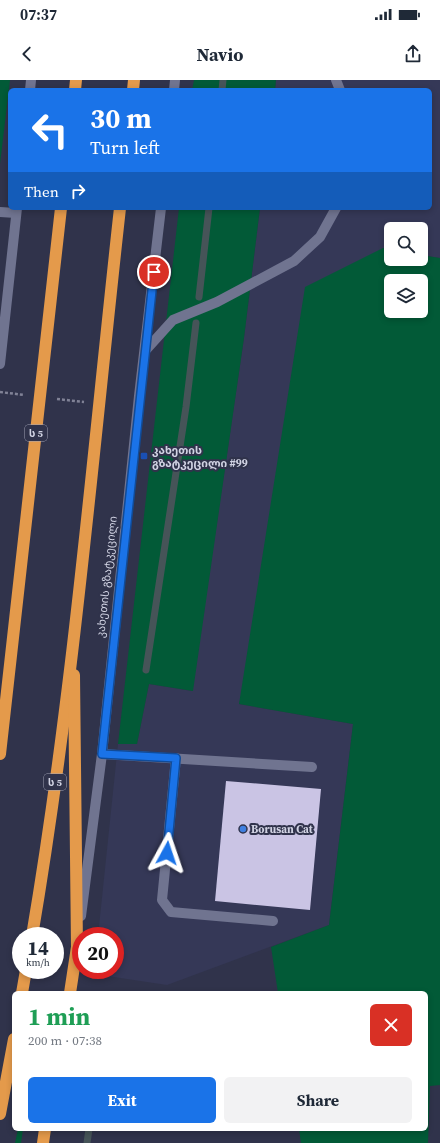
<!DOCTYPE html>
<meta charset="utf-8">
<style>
:root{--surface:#fff;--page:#f2f2f3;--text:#1f2937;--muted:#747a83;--accent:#1a73e8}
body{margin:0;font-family:"Source Serif 4","Noto Sans Georgian",serif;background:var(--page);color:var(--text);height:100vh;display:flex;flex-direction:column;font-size:15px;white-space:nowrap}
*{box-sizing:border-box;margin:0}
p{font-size:13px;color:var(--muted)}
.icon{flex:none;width:22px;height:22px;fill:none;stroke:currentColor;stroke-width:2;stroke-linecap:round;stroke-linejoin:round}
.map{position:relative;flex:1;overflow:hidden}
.panel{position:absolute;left:12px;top:911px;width:416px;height:140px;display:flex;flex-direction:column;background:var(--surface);border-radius:6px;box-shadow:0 2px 6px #0003}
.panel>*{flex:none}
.guide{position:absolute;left:8px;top:8px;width:424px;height:122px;border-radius:6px;box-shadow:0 2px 6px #0003;background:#1a73e8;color:#fff;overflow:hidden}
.tools{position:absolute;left:384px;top:142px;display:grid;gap:8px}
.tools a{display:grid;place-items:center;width:44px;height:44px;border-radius:6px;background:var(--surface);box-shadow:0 2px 6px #0003;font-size:20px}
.speed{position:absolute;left:12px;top:847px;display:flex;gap:8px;font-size:20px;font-weight:700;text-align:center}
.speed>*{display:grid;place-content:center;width:52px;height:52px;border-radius:50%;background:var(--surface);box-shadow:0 2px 6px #0003;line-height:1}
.speed small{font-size:10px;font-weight:400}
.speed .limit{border:6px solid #d22;background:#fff;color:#111}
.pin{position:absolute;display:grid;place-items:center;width:34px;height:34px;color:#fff;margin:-17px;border:2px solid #fff;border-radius:50%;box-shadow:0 1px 4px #0007}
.me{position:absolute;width:44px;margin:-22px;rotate:5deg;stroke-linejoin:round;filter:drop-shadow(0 0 3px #0008)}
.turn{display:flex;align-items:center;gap:14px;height:84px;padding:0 16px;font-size:18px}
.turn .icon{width:52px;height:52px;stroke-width:2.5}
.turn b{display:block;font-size:28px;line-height:34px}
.then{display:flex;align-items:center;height:38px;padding:0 16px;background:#0003;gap:8px;font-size:15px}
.round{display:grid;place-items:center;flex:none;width:42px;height:42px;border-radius:6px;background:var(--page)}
.overview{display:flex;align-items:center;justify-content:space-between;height:68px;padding:0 16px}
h1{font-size:24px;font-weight:700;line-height:30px;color:#1e9e55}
.cta{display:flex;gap:8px;margin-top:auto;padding:8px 16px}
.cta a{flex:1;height:46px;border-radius:6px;background:var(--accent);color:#fff;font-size:16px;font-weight:700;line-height:46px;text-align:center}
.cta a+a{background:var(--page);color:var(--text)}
.status{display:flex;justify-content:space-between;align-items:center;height:28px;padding:0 20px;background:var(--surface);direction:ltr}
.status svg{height:11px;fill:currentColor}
header{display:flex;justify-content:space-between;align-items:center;height:52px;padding:0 16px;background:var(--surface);font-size:18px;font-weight:700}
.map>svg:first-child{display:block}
.built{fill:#353857}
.green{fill:#025a37;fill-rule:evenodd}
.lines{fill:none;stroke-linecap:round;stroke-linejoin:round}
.stream{stroke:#465458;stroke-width:7}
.building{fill:#cac4e4}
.path{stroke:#808296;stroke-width:2.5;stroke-dasharray:3 2;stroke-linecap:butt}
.lane{stroke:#707490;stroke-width:10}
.street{stroke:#707490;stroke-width:10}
.secondary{stroke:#707490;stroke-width:10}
.highway{stroke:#e49a4b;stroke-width:12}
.route-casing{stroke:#114b97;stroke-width:10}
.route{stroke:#1a73e8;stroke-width:7}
.transit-dot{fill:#1a4fb4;stroke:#30334b;stroke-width:1.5}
.shop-dot{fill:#3f7fe0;stroke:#30334b;stroke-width:1.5}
.labels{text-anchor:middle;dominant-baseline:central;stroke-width:4;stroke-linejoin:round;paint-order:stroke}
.shield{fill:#30334b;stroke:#a1a3b5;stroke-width:1}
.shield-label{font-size:10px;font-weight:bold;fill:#d1d3e3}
.poi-label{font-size:11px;font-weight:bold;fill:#d1d3e3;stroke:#30334b;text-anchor:start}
.street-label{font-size:11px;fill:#d1d3e3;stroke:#30334b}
</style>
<div class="status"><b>07:37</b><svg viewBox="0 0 49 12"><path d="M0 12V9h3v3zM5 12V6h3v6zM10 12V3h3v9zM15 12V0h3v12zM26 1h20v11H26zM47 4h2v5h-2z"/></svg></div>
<header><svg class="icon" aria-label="back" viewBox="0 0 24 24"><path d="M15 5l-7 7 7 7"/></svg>Navio<svg class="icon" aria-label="share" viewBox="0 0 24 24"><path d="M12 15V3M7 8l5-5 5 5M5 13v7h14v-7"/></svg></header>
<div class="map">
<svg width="440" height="1063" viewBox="0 0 440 1063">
<rect width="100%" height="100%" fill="#30334b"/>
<!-- built -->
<path class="built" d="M276 0H440V178L421 175V149H391V169L383 168 239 624 353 644 329 845 167 905 94 894 95 890H115V856H98L118 664H137L149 604 192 611 244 258 260 128H430V10H275Z"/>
<!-- green -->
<g class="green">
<path d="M0 0H10L0 84Z"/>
<path d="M194 0H276L275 10H192Z"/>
<path d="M179 128H260L244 258 193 611 149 604 137 664H118Z"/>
<path d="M383 168 391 169V179H421V175L440 178V1005L430 1006 428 1063H301L299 1049H426V913H278L271 867 329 845 353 644 239 624 305 207ZM391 201H421V231H391Z"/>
<path d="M18 1049H23L21 1063H15Z"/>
</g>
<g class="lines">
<!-- stream -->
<g class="stream">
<path d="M222 10 223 0"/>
<path d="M199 217 209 128"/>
<path d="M146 590 186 327 196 243"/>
<path d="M87 1063 89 1049"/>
</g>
</g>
<!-- building -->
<path class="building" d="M226 701 321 709 310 830 215 821Z"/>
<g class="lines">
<!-- path -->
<g class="path">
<path d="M0 312 24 315"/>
<path d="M57 319 84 322"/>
</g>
<!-- lane -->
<g class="lane">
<path d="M336 0 340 10"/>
<path d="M145 271 173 240 217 222 294 181 320 157 336 128"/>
<path d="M102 674 312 687"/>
<path d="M176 678 162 820 171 832 273 841"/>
</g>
<!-- street -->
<path class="street" d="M0 132 16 133"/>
<!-- secondary -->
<g class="secondary">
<path d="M30 10 31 0"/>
<path d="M174 10 175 0"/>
<path d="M0 284 17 128"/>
<path d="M81 836 102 674 139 316 161 128"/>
</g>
<!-- highway -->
<g class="highway">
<path d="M75 10 76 0"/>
<path d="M133 10 134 0"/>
<path d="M0 674 61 128"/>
<path d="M32 856C73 615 93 371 120 128"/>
<path d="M22 913 26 890"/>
<path d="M70 913 77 867 74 595"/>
<path d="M0 1034 14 959"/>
<path d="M43 1063 45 1049"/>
</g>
</g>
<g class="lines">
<!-- route casing -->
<g class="route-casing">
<path id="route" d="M154 192 102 674 176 678 167 773"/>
</g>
<!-- route -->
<use href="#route" class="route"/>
</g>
<!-- markers -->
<rect class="transit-dot" x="140" y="372" width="8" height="8" rx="2"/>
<circle class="shop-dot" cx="243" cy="749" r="4"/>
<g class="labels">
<!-- shield labels -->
<g class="shield">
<rect x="25" y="345" width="22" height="16" rx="3"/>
<rect x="44" y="694" width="22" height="16" rx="3"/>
</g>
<g class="shield-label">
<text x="36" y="353">ს 5</text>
<text x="55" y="702">ს 5</text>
</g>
<!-- poi labels -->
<g class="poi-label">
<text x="152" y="370">კახეთის<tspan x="152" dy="13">გზატკეცილი #99</tspan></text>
<text x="251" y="749">Borusan Cat</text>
</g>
<!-- street labels -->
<g class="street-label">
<text transform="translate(107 497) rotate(-84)">კახეთის გზატკეცილი</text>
</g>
</g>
</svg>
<div class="tools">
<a><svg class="icon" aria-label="search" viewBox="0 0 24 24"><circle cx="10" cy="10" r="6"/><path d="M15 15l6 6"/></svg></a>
<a><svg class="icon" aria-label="layers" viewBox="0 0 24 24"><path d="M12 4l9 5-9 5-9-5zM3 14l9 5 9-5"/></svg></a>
</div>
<div class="speed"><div>14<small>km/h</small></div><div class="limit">20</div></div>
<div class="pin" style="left:154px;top:192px;background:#d93025"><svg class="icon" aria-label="arrive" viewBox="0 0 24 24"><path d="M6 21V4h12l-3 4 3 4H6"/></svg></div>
<svg class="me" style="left:167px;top:773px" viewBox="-20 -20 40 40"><path d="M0-17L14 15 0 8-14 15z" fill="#1a73e8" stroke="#fff" stroke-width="4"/></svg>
<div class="guide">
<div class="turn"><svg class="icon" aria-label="left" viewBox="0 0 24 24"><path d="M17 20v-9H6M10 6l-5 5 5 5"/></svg><div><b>30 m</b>Turn left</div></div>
<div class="then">Then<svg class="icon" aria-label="right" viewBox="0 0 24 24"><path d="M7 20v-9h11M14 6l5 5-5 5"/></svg></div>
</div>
<section class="panel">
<div class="overview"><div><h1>1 min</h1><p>200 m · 07:38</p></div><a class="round" style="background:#d93025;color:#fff"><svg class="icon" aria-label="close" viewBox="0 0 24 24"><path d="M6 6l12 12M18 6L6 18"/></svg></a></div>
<div class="cta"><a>Exit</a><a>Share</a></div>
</section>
</div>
